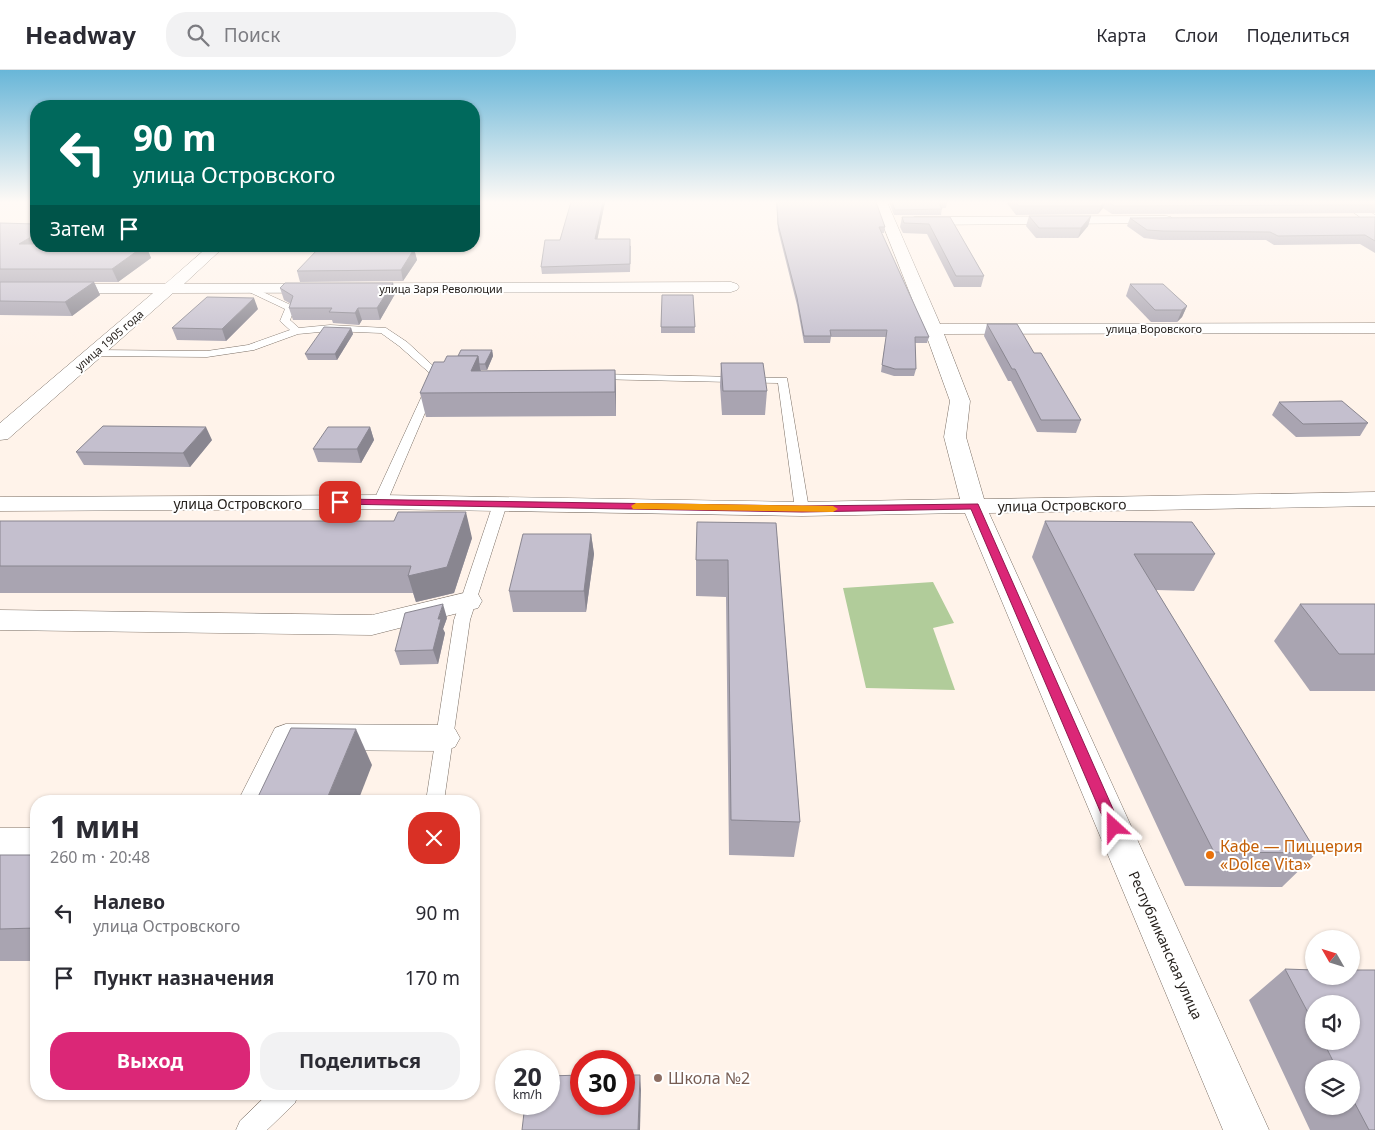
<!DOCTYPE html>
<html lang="ru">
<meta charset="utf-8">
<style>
:root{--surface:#fff;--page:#f2f2f3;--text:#2b2b33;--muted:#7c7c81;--line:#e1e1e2;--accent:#db2777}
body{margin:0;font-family:"Noto Sans",sans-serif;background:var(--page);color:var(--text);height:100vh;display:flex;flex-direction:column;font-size:19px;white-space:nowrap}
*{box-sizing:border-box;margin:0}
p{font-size:16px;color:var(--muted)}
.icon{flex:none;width:28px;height:28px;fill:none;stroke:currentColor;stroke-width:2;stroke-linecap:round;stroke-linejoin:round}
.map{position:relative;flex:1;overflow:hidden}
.drawer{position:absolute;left:30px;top:725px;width:450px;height:305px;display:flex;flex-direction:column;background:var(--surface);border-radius:20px;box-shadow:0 1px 4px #0004}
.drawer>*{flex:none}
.banner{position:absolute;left:30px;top:30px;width:450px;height:152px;border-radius:20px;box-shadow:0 1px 4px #0004;background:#00695c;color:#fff;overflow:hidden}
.needle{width:32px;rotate:309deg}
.fabs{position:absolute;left:1305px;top:860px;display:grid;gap:10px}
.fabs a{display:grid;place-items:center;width:55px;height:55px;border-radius:50%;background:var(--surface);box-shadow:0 1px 4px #0004;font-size:25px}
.speed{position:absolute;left:495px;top:980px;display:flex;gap:10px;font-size:25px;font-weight:700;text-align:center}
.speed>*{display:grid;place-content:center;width:65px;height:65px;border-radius:50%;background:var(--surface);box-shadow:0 1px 4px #0004;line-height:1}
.speed small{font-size:12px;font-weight:400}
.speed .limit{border:8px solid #d22;background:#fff;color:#111}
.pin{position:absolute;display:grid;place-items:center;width:42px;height:42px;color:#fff;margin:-21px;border-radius:10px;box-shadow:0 2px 8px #0006}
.me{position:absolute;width:55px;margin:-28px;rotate:336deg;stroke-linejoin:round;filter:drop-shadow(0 0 4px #0008)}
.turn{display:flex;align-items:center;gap:18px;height:105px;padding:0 20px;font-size:22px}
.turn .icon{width:65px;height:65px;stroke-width:2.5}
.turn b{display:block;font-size:35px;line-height:42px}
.then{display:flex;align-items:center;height:48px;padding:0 20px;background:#0003;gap:10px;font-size:19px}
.round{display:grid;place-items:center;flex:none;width:52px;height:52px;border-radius:20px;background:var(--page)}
.summary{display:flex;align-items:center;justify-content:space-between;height:85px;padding:0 20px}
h1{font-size:30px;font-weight:700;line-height:38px}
.action{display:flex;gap:10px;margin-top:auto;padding:10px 20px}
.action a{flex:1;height:58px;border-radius:20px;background:var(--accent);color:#fff;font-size:20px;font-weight:700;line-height:58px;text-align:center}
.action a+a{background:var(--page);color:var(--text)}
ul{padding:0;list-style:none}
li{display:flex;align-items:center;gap:15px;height:65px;padding:0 20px}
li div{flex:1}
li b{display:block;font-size:19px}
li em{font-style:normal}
header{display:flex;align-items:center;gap:30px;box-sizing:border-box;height:70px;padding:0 25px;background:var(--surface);border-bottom:1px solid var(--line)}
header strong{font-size:24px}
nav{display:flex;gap:28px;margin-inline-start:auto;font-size:18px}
.search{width:350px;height:45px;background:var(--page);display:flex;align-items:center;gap:12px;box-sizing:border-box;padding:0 18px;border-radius:20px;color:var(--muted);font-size:19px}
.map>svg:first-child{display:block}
.green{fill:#b1cc9a}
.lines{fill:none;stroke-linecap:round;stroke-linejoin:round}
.lane-casing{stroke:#7b6f65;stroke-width:1}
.street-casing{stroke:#7b6f65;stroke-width:1}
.lane{fill:#fff;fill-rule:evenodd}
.street{fill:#fff;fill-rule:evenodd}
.wall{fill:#a9a4b1;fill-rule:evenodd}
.shaded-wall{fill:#898690}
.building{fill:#c4bfce;stroke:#898690}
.route{fill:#db2777;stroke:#8e194d}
.slow{fill:#f59e0b}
.food-dot{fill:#e8710a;stroke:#fff;stroke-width:2}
.education-dot{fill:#8d6e63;stroke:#fff;stroke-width:2}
.labels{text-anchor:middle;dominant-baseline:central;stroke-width:4;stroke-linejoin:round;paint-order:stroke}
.far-street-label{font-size:11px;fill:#27221e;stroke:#fff}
.street-label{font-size:14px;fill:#27221e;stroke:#fff}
.near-food-label{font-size:16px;fill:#c56008;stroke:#fff;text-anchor:start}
.near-education-label{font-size:16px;fill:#785e54;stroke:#fff;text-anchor:start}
</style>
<header>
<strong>Headway</strong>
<div class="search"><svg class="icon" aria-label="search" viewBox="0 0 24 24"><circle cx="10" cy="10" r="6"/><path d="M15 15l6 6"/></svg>Поиск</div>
<nav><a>Карта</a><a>Слои</a><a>Поделиться</a></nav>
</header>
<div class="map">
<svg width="1375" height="1060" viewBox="0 0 1375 1060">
<rect width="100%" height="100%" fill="#fff3ea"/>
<!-- green -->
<path class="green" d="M933 512 954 553 933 558 955 620 866 618 843 518Z"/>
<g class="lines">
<!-- lane casing -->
<g class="lane-casing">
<g id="lane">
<path d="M250 216 293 236 295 238 290 250 299 258 330 255 386 258 407 272 442 304 441 306H433L399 276 381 263 330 261 298 264 254 280 207 287 95 286 90 283 95 280 207 281 248 275 290 260 280 251 285 239 247 221 246 219Z"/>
<path d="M596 304 787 308 809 439 802 443 795 439 778 313 592 309 591 307Z"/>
<path d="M431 314 436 317 387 432 380 436 375 435 373 432 426 317Z"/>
<path d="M500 430 507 434 470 550 444 731H426L454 550 493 434Z"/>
<path d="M268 1024H298L295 1033 267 1060H236L240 1051Z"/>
</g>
</g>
<!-- street casing -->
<g class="street-casing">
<g id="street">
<path d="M874 132H887L940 254 1375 253V263L944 264 970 331 966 367 984 429 1375 422V436L989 443 1269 1060H1223L965 443 802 446 380 439 0 441V427L380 425 802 432 960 429 944 367 950 331 924 259Z"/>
<path d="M1339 132H1355L1375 145V155L1370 154Z"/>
<path d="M1166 146 1171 147 1173 150 1171 153 914 155 907 151 914 147Z"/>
<path d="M209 176H225L184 214 731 212 737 214 739 217 737 220 731 222 173 223 8 369 0 370V353L153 223 0 224V214H165Z"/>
<path d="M468 522 478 524 482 531 478 538 372 565 0 560V540L372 545Z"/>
<path d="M286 654 444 655 455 659 460 668 455 677 444 681 296 680 272 731H238L275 658Z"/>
<rect x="0" y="758" width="36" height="32"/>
</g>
</g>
<!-- lane -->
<use href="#lane" class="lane"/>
<!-- street -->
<use href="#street" class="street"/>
</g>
<!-- wall -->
<g class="wall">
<path d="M571 132H605L597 169 631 176 630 202 542 204 541 197 560 170Z"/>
<path d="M776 132H876L885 157 884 163H881L929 267 927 273H915L916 299 914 306H894L881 302 886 267H831L830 273H804L797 235 778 160Z"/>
<path d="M889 132H947V133L946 138H942L941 145H894Z"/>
<path d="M1006 132H1375V143L1112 144 1103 138 1098 144 1016 145Z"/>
<path d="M1029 146H1091L1088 156 1078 168H1036L1026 156Z"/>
<path d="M902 147H950L984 206 981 217H954L927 164 903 163 900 157Z"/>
<path d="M1375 147V183L1360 174 1274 175 1266 170H1160L1144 168 1127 156 1130 148Z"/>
<path d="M0 153 36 176H146L151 188 118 212H94L100 225 72 246 0 245Z"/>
<path d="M414 179 417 190 403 211 300 212 297 201Z"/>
<path d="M1130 214 1187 236 1182 247 1177 252H1151L1126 226Z"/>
<path d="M280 218 395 224 380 250H362L359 255 333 253 332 250H293L289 238 291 234 284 230Z"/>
<path d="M693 225 695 263H661V257Z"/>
<path d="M258 239 226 271 177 270 172 258Z"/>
<path d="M987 254 1034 283 1081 350 1076 363 1037 362 1011 311H1008L984 266Z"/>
<path d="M351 258 353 264 337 290H308L305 284Z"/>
<path d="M492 280 493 286 487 300H481V301L615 300 616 324V346L426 347 420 323 458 286Z"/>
<path d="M721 293 767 321 765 345H722L720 316Z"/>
<path d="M1279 332 1368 353 1360 366 1296 367 1272 345Z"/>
<path d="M370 357 374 370 361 393 318 392 313 379Z"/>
<path d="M212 370 190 397 84 395 76 382Z"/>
<path d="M0 451 472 468 454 523 416 532 413 523H0Z"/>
<path d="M1045 451 1215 484 1194 521 1156 520 1317 783 1282 817 1185 816 1032 487Z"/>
<path d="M776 453 800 752 794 787 729 785 726 527 696 526V490Z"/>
<path d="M591 464 594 484 586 542H513L509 521Z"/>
<path d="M1300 534H1375V621H1310L1274 571Z"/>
<path d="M447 548 443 559 445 563 438 594 400 595 395 581Z"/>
<rect x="0" y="785" width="36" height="106"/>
<path d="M1285 899 1314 900V906H1351V900H1375V1060H1310L1249 930ZM1314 934H1351V971H1314ZM1314 999H1351V1036H1314Z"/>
</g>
<!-- shaded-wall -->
<g class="shaded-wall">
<path d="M603 132H605L596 176 595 169Z"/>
<path d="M1104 132H1105L1103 138 1098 144 1101 136Z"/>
<path d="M1091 146 1088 156 1078 168 1081 158Z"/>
<path d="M36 164V176L19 174Z"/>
<path d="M144 176H146L151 188 118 212 112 199Z"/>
<path d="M414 179 417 190 403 211 401 200Z"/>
<path d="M94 212 100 225 72 246 65 232Z"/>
<path d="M393 213 395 224 380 250 377 238Z"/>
<path d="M254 228 258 239 226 271 222 259Z"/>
<path d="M1187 236 1182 247 1177 252 1182 240Z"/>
<path d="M358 238 362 250 359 255 355 243Z"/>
<path d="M351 258 353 264 337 290 335 284Z"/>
<path d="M492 280 493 286 487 300 485 294Z"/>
<path d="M478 286 482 310 471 301Z"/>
<path d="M615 300 616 324V346L615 322Z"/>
<path d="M206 357 212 370 190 397 183 383Z"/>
<path d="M370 357 374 370 361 393 357 379Z"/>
<path d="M466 442 472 468 454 523 416 532 408 506Z"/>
<path d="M591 464 594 484 586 542 584 521Z"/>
<path d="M443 534 447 548 443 559 445 563 438 594 433 580 438 549Z"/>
<path d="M356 659 372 695 358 731H326Z"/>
<path d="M640 1005 641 1020 640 1060H638Z"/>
</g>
<!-- building -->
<g class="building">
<path d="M571 132H603L595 169H630V194L541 197 545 170H560Z"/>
<path d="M777 132H876L885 157H879L929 267H915L916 299H895L882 295 887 260H830L831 266H804L797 228 778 154Z"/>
<path d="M892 132H947V133H939L942 139 895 140Z"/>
<path d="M1015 132H1104L1101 136H1019Z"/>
<path d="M1109 132H1375V135L1114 136Z"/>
<path d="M1029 146H1091L1081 158H1039Z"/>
<path d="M902 147H950L984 206H956L929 154 904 153Z"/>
<path d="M1375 147V171L1365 165 1278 166 1270 162 1163 161 1147 160 1130 148Z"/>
<path d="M0 153 36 154V164L19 174H36V176H144L112 199H0Z"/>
<path d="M318 179H414L401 200 297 201Z"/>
<path d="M0 212H94L65 232 0 231Z"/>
<path d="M285 213H393L377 238H358L355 243 329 242 332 238H289L293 226 280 218Z"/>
<path d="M1130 214H1163L1187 236 1182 240H1155Z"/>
<path d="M662 225H693L695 257H661Z"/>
<path d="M207 227 254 228 222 259 172 258Z"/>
<path d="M987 254H1017L1034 283H1041L1081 350H1041L1015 299H1012Z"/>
<path d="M324 257 351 258 335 284H305Z"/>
<path d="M461 280H492L485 294H479L478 286H458Z"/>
<path d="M447 286H478L471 301 615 300V322L420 323 434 292H444Z"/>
<path d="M721 293H763L767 321H723Z"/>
<path d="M1342 331 1368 353 1303 354 1279 332Z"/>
<path d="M103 356 206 357 183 383 76 382Z"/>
<path d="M328 357H370L357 379H313Z"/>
<path d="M398 442H466L447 497 408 506 411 496H0V451H394Z"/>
<path d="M1045 451 1192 452 1215 484H1134L1317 783 1214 782Z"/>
<path d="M697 452 776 453 800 752 731 750 728 490H696Z"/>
<path d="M523 464H591L584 521H509Z"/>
<path d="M443 534 438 549H441L433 580 395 581 405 543Z"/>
<path d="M1300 534H1375V584H1339Z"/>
<path d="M291 658 356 659 326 731H256Z"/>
<path d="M0 785H36V858L0 859Z"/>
<path d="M1285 899 1314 900V906H1351V900H1375V1060H1369L1351 1026V999H1337L1323 971H1351V934H1314V954Z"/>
<path d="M581 1005V1034H624V1005H640L638 1060H522L525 1034H549V1006Z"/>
</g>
<!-- sky -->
<linearGradient id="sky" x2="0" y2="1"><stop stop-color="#68b6d8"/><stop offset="0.47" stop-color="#fffaf6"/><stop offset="1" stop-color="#fffaf6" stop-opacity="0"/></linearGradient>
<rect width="1375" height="281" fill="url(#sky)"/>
<!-- route -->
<path class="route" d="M340 429 802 436 978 434 1121 757 1119 762 1114 764 1109 762 971 439 802 442 336 434V430Z"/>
<!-- slow -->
<path class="slow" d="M636 433 833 436 838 439 833 442 633 439 631 436Z"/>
<!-- markers -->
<circle class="food-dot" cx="1210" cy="785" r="5"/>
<circle class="education-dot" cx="658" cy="1008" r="5"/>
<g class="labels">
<!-- far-street labels -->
<g class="far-street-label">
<text x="441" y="218">улица Заря Революции</text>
<text x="1154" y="258">улица Воровского</text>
<text transform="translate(109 270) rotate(-41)">улица 1905 года</text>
</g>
<!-- street labels -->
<g class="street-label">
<text x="238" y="433">улица Островского</text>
<text transform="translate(1062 435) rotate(-1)">улица Островского</text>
<text transform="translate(1166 875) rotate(66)">Республиканская улица</text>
</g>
<!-- near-food labels -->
<g class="near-food-label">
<text x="1220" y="776">Кафе — Пиццерия<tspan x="1220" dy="18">«Dolce Vita»</tspan></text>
</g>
<!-- near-education labels -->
<g class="near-education-label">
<text x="668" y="1008">Школа №2</text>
</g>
</g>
</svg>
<div class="fabs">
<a><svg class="needle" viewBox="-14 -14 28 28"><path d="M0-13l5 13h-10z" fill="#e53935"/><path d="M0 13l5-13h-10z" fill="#7c7c81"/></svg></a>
<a><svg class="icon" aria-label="sound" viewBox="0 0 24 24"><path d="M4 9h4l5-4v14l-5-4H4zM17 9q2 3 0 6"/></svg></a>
<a><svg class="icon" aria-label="layers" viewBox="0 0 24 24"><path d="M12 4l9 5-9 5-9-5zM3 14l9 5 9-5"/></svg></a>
</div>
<div class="speed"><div>20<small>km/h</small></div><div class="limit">30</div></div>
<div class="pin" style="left:340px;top:432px;background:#d93025"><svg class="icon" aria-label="arrive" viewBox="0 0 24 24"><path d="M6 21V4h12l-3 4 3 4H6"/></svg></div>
<svg class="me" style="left:1114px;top:757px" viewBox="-20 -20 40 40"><path d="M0-17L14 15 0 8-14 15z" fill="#db2777" stroke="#fff" stroke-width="4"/></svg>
<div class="banner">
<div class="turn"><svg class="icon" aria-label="left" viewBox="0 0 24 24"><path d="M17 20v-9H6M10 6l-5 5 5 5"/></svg><div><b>90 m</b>улица Островского</div></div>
<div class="then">Затем<svg class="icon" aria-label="arrive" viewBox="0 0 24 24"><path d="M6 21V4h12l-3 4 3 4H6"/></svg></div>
</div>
<section class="drawer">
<div class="summary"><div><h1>1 мин</h1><p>260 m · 20:48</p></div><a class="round" style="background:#d93025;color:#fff"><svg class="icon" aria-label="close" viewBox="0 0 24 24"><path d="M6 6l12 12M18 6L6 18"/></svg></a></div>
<ul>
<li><svg class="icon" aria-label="left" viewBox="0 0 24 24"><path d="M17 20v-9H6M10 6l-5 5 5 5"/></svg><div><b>Налево</b><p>улица Островского</p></div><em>90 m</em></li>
<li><svg class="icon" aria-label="arrive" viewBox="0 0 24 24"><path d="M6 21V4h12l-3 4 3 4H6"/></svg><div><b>Пункт назначения</b></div><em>170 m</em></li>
</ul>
<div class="action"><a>Выход</a><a>Поделиться</a></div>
</section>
</div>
